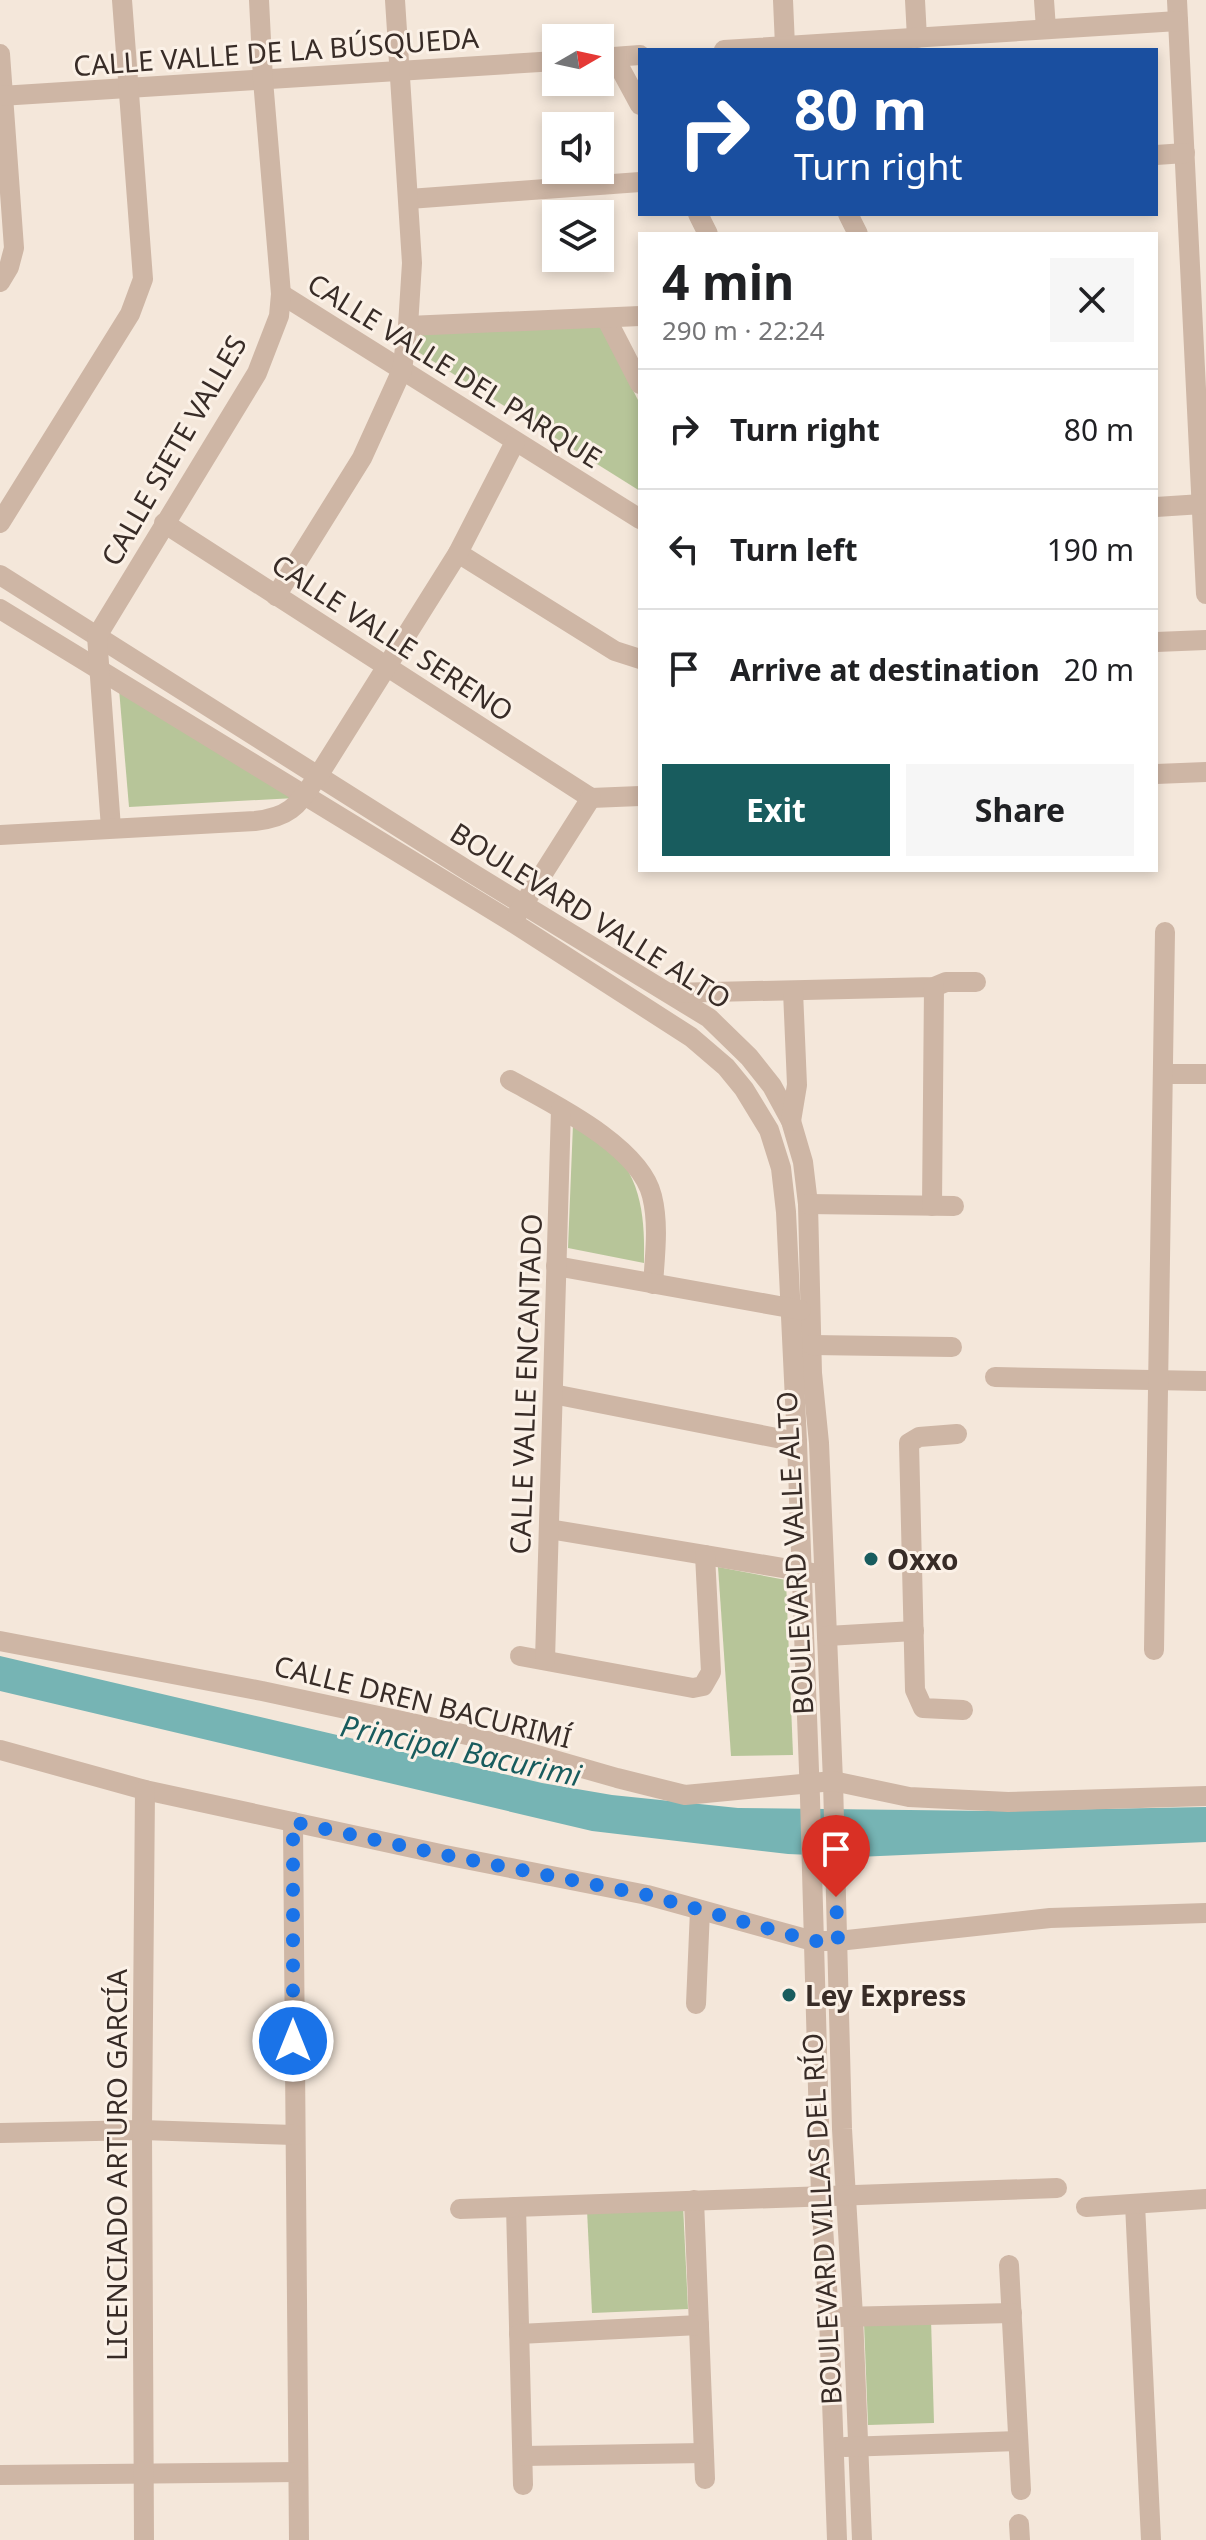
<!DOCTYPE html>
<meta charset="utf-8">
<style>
:root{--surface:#fff;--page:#f6f6f6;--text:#202124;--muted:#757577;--line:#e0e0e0;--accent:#185c5e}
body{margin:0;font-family:"Noto Sans",sans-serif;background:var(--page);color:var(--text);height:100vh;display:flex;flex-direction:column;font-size:30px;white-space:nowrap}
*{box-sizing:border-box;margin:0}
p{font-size:26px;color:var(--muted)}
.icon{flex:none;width:44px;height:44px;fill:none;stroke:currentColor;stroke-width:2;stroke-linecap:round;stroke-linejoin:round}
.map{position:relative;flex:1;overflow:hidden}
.details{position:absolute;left:638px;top:232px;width:520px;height:640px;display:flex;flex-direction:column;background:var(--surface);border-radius:0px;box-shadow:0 4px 12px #0003}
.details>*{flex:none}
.top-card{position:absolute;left:638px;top:48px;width:520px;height:168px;border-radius:0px;box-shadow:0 4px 12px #0003;background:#1a4fa0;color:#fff;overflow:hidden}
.needle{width:52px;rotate:81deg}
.buttons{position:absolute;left:542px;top:24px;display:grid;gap:16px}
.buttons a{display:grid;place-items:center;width:72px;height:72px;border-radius:0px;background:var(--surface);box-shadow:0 4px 12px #0003;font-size:40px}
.pin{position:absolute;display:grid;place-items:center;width:68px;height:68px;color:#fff;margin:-82px -34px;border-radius:50% 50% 50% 0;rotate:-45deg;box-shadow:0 0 8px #0007}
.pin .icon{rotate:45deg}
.me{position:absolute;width:88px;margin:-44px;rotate:0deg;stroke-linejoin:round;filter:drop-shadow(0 0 6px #0008)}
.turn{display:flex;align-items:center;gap:28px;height:168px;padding:0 24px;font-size:36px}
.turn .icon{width:104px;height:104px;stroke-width:2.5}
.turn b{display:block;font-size:56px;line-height:68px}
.round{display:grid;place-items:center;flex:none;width:84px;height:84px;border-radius:0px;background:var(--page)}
.headline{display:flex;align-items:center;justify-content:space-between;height:136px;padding:0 24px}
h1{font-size:48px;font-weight:700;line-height:60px}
.action{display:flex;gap:16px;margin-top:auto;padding:16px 24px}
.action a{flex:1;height:92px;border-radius:0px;background:var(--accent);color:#fff;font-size:32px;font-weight:700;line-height:92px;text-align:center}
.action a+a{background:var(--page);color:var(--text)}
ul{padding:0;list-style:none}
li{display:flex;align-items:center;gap:24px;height:120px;padding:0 24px;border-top:2px solid var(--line)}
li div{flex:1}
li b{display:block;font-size:30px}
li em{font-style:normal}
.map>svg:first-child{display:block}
.green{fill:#b7c599}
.water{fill:#76b4b4}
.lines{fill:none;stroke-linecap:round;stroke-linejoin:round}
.minor{stroke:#ceb6a5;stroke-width:20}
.route{stroke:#1a73e8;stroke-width:14;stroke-dasharray:0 25.2}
.poi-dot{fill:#185c5e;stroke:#fbf1e7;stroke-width:3}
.labels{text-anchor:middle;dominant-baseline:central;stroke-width:6;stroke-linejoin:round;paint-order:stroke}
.street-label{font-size:28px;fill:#382c27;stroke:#fbf1e7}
.poi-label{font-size:28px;font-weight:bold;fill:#382c27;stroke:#fbf1e7;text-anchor:start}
.water-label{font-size:30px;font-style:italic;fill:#185c5e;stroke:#fbf1e7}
</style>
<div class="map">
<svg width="1206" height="2540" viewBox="0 0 1206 2540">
<rect width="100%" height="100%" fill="#f4e7da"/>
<!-- green -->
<g class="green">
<path d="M596 317 640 404V491L415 350 419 329Z"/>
<path d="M119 689 295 798 129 807Z"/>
<path d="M573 1124C584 1132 599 1139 609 1148 643 1177 645 1223 644 1263L568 1248Z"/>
<path d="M718 1567 786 1580 793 1755 731 1756Z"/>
<path d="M683 2205 688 2309 592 2313 587 2210Z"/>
<path d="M931 2319 934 2423 868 2425 864 2322Z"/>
</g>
<!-- water -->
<path class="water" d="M0 1656 542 1783 612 1795 738 1808 993 1811 1206 1807V1842L857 1857 788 1854 592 1831 0 1691Z"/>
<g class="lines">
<!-- minor -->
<g class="minor">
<path d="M783 0 785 46"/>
<path d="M915 0 917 38"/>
<path d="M1044 0 1046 29"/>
<path d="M1177 0 1206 594"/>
<path d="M724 50 1178 21"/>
<path d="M0 54 14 248 9 267 0 282"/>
<path d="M614 57 640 105"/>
<path d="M600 58 640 55"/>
<path d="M0 96 556 61"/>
<path d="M1156 155 1185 153"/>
<path d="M409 199 640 182"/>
<path d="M698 214 708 234"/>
<path d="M848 214 858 234"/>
<path d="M281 294 640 519"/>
<path d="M606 318 640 384"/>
<path d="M408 326 640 316"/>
<path d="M1156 507 1202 504"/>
<path d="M0 523 130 314 143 279 122 0"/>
<path d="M164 523 591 798 640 796"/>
<path d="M458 553 615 651 640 659"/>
<path d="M0 575 470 872 709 1018 749 1057 772 1086 791 1121 803 1162 808 1204 812 1373 819 1443 833 1781 842 2129 853 2316 862 2540"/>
<path d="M276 596 362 458 402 370 408 326 412 263 395 0"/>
<path d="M0 609 512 922 691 1037 726 1067 744 1089 769 1130 781 1168 786 1212 797 1442 810 1798 821 2197 829 2317 837 2540"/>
<path d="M1156 642 1206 640"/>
<path d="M1156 774 1206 772"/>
<path d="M111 828 97 636 257 373 279 316 281 294 263 80 259 0"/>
<path d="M0 835 255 821C292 817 298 804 318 776L458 553 515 442"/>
<path d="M518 913 591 798"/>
<path d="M670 993 934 987 946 982H976"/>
<path d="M1163 1074H1206"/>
<path d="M510 1080C553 1104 640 1146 652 1196 659 1224 655 1255 653 1284"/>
<path d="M791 1121 797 1085 793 991"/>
<path d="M808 1204 954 1206"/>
<path d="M932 1206 934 987"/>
<path d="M556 1266 801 1310"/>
<path d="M812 1345 952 1347"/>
<path d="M995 1377 1206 1381"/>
<path d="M553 1394 797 1442"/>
<path d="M957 1434 919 1437 909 1443 915 1690 923 1708 963 1710"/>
<path d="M549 1529 813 1573"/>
<path d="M827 1636 914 1631"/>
<path d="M0 1641 262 1691 467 1735 617 1778 685 1795 833 1781 909 1797 1008 1802 1206 1796"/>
<path d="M1154 1650 1165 932"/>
<path d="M520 1656 693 1688 703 1686 711 1672 705 1555"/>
<path d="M545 1660 561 1109"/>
<path d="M0 1750 145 1790 445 1855 647 1895 813 1941H838L1050 1918 1206 1913"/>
<path d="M293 1822 299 2540"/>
<path d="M696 2004 700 1910"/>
<path d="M0 2133 142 2130 294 2135"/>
<path d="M694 2200 705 2479"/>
<path d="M1135 2204 1151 2540"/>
<path d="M516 2207 523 2485"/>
<path d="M1086 2207 1206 2199"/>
<path d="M460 2209 1057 2188"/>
<path d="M1009 2265 1021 2490"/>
<path d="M840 2317 1012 2313"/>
<path d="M519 2334 699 2325"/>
<path d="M845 2447 1018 2441"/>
<path d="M523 2456 704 2453"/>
<path d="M0 2475 298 2472"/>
<path d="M1019 2524 1020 2540"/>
<path d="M144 2540 142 2130 145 1790"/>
</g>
</g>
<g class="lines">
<!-- route -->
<path class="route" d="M293 2041V1822L445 1855 647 1895 813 1941H838L836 1897"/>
</g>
<!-- markers -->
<g class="poi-dot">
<circle cx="871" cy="1559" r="8"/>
<circle cx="789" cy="1995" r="8"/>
</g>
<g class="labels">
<!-- street labels -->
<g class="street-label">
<text transform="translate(276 51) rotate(-4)">CALLE VALLE DE LA BÚSQUEDA</text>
<text transform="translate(455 370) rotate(32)">CALLE VALLE DEL PARQUE</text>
<text transform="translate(173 450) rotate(-60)">CALLE SIETE VALLES</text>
<text transform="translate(393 637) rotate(33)">CALLE VALLE SERENO</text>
<text transform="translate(591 915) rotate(32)">BOULEVARD VALLE ALTO</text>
<text transform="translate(525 1384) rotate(-88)">CALLE VALLE ENCANTADO</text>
<text transform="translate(794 1553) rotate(-93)">BOULEVARD VALLE ALTO</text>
<text transform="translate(423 1701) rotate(14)">CALLE DREN BACURIMÍ</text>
<text transform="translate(116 2165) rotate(-90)">LICENCIADO ARTURO GARCÍA</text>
<text transform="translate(821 2219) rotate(-93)">BOULEVARD VILLAS DEL RÍO</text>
</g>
<!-- poi labels -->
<g class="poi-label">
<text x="887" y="1559">Oxxo</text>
<text x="805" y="1995">Ley Express</text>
</g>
<!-- water labels -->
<g class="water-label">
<text transform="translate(461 1750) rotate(12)">Principal Bacurimi</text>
</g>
</g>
</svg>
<div class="buttons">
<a><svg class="needle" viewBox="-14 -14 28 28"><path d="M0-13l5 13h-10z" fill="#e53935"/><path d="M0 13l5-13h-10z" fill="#757577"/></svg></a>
<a><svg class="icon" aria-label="sound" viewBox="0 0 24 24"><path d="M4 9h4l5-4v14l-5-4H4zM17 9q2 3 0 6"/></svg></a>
<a><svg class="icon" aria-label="layers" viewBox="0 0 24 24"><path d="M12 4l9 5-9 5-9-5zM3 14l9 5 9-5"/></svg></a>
</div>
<div class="pin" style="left:836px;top:1897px;background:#d93025"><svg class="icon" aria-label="arrive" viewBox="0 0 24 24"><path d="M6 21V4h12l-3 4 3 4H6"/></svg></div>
<svg class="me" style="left:293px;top:2041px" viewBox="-20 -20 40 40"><circle r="17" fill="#1a73e8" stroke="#fff" stroke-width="3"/><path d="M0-11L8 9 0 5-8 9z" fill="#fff"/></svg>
<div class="top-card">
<div class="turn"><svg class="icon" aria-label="right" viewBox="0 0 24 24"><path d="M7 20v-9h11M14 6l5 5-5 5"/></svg><div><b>80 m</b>Turn right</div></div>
</div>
<section class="details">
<div class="headline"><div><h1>4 min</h1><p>290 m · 22:24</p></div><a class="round"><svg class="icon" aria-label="close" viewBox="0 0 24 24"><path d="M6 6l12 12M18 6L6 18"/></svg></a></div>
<ul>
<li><svg class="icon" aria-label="right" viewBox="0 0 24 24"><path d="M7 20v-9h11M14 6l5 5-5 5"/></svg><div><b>Turn right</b></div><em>80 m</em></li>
<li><svg class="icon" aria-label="left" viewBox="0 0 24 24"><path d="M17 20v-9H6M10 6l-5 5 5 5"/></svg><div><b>Turn left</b></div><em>190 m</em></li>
<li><svg class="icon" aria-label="arrive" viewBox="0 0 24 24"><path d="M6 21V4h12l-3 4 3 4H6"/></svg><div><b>Arrive at destination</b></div><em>20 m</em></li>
</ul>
<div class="action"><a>Exit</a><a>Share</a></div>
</section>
</div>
